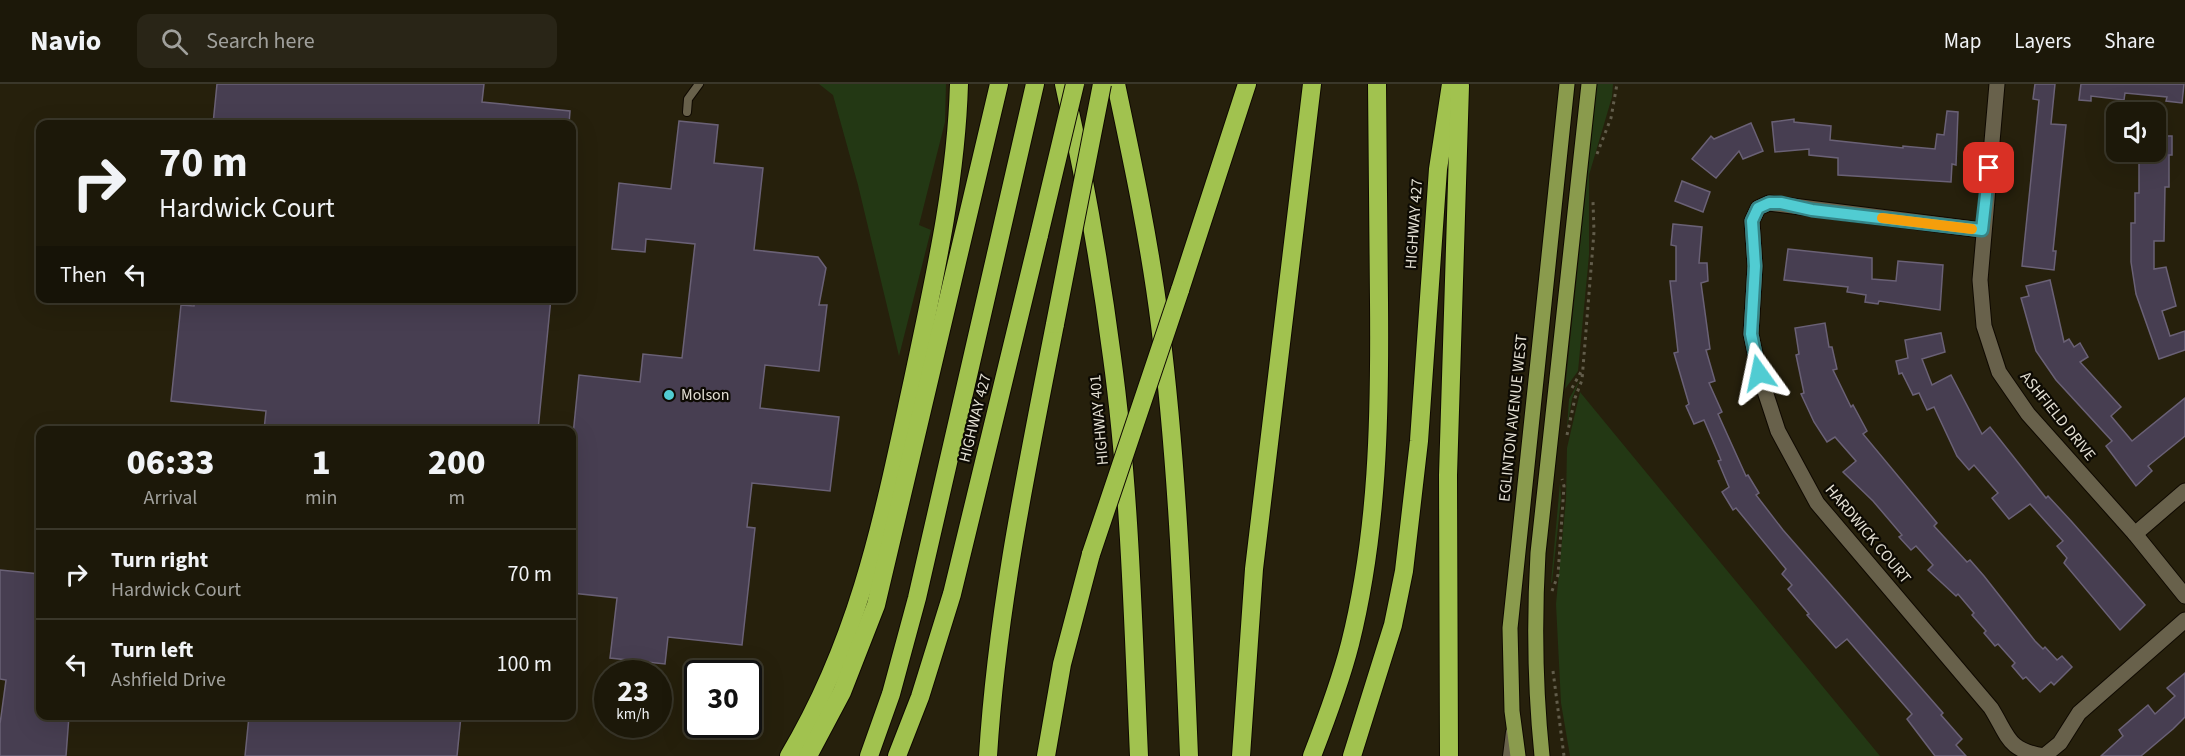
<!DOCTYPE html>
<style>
:root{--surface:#1c1809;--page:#292517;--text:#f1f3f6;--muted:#a0a09c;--line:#3a372a}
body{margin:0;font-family:"Source Sans 3",sans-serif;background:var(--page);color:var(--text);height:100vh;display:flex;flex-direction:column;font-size:22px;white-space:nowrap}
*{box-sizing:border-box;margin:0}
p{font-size:20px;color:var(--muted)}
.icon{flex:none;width:33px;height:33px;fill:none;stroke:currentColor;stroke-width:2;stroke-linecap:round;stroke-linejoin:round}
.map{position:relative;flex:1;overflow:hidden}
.details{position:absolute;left:36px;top:342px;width:540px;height:294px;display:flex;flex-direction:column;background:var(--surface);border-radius:12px;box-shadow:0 6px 24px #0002,0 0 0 2px var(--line)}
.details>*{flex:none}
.banner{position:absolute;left:36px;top:36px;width:540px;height:183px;border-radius:12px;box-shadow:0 6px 24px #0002,0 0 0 2px var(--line);background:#1c1809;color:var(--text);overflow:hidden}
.buttons{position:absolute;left:2106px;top:18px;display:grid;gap:12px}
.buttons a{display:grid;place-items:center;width:60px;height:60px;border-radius:12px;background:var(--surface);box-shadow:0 6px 24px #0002,0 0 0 2px var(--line);font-size:30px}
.speed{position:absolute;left:594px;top:576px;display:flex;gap:12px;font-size:30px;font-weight:700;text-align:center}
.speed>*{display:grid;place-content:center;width:78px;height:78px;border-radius:50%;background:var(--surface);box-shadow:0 6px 24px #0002,0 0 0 2px var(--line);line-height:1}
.speed small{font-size:15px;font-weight:400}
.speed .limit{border:3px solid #111;border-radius:9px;background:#fff;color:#111}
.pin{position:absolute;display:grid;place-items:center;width:51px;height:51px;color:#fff;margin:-26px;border-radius:12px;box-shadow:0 3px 9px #0006}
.me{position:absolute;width:66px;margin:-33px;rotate:348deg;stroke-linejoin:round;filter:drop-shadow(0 0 4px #0008)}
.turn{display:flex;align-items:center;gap:21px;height:126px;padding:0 24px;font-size:27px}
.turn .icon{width:78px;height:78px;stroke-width:2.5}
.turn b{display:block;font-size:42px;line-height:51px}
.then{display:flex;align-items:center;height:57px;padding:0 24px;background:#0003;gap:12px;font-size:22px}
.eta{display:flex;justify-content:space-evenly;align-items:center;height:102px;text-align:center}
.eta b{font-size:36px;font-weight:800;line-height:42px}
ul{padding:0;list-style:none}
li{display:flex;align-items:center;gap:18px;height:90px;padding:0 24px;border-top:2px solid var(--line)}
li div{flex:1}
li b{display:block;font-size:22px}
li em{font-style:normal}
header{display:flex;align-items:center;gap:36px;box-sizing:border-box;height:84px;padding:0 30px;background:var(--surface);border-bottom:2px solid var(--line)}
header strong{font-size:28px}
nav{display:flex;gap:33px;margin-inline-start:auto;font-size:21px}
.search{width:420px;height:54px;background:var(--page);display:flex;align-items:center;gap:15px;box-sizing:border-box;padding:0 21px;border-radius:12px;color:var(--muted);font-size:22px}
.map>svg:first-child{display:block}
.green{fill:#233814}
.building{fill:#473e51;stroke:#6a6176;stroke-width:1.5}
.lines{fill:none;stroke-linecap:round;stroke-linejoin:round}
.service-casing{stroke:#0f0900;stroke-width:10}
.minor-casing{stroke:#0f0900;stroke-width:17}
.primary-casing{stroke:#0f0900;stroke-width:17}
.motorway-casing{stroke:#0f0900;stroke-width:20}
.path{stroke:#625d4b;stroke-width:3;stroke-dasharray:3 4.5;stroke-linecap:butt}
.service{stroke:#68614b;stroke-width:8}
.minor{stroke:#68614b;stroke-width:15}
.primary{stroke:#8a9b4d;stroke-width:15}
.motorway{stroke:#a1c24f;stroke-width:18}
.motorway-bridge-casing{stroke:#0f0900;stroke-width:20;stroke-linecap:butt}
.motorway-bridge{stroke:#a1c24f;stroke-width:18}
.route-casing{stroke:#358588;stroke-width:15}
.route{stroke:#51ccd2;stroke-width:10}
.slow{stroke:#f59e0b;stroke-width:10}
.poi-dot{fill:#51ccd2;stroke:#0d0a03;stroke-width:2}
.labels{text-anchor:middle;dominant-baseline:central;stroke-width:4.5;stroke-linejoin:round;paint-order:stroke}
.street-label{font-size:16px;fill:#e3dfd3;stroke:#0d0a03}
.poi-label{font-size:16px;fill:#e3dfd3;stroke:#0d0a03;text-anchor:start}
</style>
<header>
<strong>Navio</strong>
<div class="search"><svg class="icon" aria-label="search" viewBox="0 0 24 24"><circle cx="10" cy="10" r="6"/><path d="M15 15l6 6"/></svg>Search here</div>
<nav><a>Map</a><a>Layers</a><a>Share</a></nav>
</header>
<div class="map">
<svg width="2185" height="672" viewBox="0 0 2185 672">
<rect width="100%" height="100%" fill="#26200c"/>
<!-- green -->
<g class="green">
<path d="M819 0H946L945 38 919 141 931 146 899 272 858 101 833 11Z"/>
<path d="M1597 0H1613L1612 13 1589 91V171L1578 287 1565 305Z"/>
<path d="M1580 295 1572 315 1567 345 1569 315Z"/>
<path d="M1580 308 1617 353 1880 672H1570L1561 619 1556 520 1566 415 1567 364Z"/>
<path d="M1560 399 1561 414 1552 499 1551 498Z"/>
</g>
<!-- building -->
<g class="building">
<path d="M217 0H484L482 18 570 27 569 40H213Z"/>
<path d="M2035 0H2055L2051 40 2066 41 2053 167H2056L2054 186 2022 182 2039 16 2033 15Z"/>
<path d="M2081 0H2184L2182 19 2166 17 2167 13 2125 9 2124 16 2091 12V17L2079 16Z"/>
<path d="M1947 27 1958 28 1956 81 1952 80 1951 98 1838 91V74L1809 71V65L1775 68 1772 38 1794 35V38L1831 42 1830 56 1903 64V62L1935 65 1937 50 1944 51Z"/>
<path d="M679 37 718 41 714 79 763 84 754 166 818 173 826 184 819 221H827L819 287 765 281 760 324 839 333 830 407 752 399 747 443 755 444 742 561 668 553 665 580 610 574 617 514 572 509V361L579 291 640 298 643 270 682 274 695 160 646 155 645 168 612 165 619 99 671 105Z"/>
<path d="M1751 39 1763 67 1743 75 1739 67 1716 94 1692 75 1711 52 1714 55Z"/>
<path d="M2156 52H2172V71H2169V103H2165L2164 157H2154V185L2166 183 2176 222 2162 227 2170 252 2185 247V266L2159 275 2136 210 2131 178V139H2135V109H2139V68H2156Z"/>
<path d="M1682 97 1710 108 1703 128 1675 117Z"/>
<path d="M1673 140 1702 143 1699 179H1707L1708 197 1701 199 1710 265 1706 266 1715 297 1709 299 1722 328 1718 330 1746 392 1748 391 1759 409 1756 411 1783 446 1943 629 1941 631 1962 655 1956 661 1966 672H1935L1907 635 1912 630 1847 555 1836 564 1807 531 1809 530 1788 505 1792 501 1782 490 1786 485 1736 424 1733 426 1722 408 1729 403 1718 377 1721 376 1704 336 1694 340 1686 322 1689 320 1674 269 1678 268 1670 197H1676V162L1671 161Z"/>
<path d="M1788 165 1872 174V195L1896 197 1898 177 1943 181 1940 226 1879 217 1878 220 1865 218 1866 211 1847 208 1848 203 1784 196Z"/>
<path d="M2050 196 2064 258 2069 255 2074 263 2080 259 2088 273 2080 278 2121 323 2111 332 2132 357 2185 314V352L2148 382 2152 387 2136 402 2106 362 2112 357 2056 296 2036 267 2021 214 2029 212 2026 202Z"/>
<path d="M195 214H551L538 346H264L266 327 171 317 181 221 194 222Z"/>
<path d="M1825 239 1829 263H1832L1837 285 1833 286 1851 323 1853 321 1867 347 1863 350 1937 439 1934 442 1967 478 1970 476 1984 492 2035 557 2043 565 2045 563 2057 576 2062 572 2072 583 2054 601 2051 598 2040 608 2026 593 2023 595 2012 582 2015 579 1998 560 1995 562 1984 549 1986 547 1972 531 1974 529 1958 510 1956 512 1928 486 1933 481 1916 462 1911 466 1899 453 1902 451 1873 417 1843 388 1856 377 1835 353 1827 358 1814 338 1801 310 1804 309 1796 271 1799 270 1795 244Z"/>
<path d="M1941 249 1945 268 1922 275 1932 301 1951 291 1982 350 1990 343 2046 414 2048 412 2072 438 2145 521 2120 546 2064 479 2067 474 2057 462 2063 457 2030 420 2009 435 1992 414 1998 409 1974 381 1969 386 1957 372 1934 323 1927 326 1919 309 1913 311 1902 289 1899 290 1896 277 1908 274 1905 256Z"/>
<path d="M0 486 40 490V632H69L66 672H0V640L6 596 0 595Z"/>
<path d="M2185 589V633L2173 645 2141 672H2101L2123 652 2119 646 2148 621 2155 630 2175 612 2167 604Z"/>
<path d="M249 632H461L457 672H245Z"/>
</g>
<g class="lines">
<!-- service casing -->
<g class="service-casing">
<g id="service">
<path d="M687 28 688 15 699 0"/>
<path d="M1507 672 1510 648"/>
</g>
</g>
<!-- minor casing -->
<g class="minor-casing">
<g id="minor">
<path d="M1997 0 1980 196 1984 242 1999 288 2028 330 2135 450 2185 512"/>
<path d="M1982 146 1769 119 1758 124 1752 137 1755 182 1751 250 1759 289 1778 347 1817 419 1991 624C2009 653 2007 666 2044 672L2060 659 2079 629 2185 536"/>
<path d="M2135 450 2185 407"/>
</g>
</g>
<!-- primary casing -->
<g class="primary-casing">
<g id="primary">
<path d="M1518 672 1512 627 1510 544 1567 0"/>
<path d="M1542 672C1535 604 1534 538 1538 469L1589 0"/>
</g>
</g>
<!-- motorway casing -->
<g class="motorway-casing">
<g id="motorway">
<path d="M1064 0C1084 90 1100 181 1112 273 1130 405 1133 539 1139 672"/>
<path d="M1116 0C1133 80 1150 160 1160 241 1178 384 1183 528 1189 672"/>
<path d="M1180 206 1247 0"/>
<path d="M789 672C860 553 883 433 912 300 933 200 956 102 959 0"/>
<path d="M808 672 842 608 876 521 999 0"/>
<path d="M869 672 891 610 917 514 1035 0"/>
<path d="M897 672 920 613 952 510 1039 151"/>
<path d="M988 672C997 526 1027 383 1055 240"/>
<path d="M1046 672 1062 580 1091 470"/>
<path d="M1241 672 1254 485 1312 0"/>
<path d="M1312 672C1326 636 1340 599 1350 560 1378 448 1380 333 1379 218 1378 145 1378 73 1377 0"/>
<path d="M1352 672 1393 541 1404 487 1419 357 1438 85 1451 0"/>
<path d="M1449 672 1448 391 1460 2"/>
</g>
</g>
<!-- path -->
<g class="path">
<path d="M1597 70 1611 34 1617 0"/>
<path d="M1572 304 1582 286"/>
<path d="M1567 351 1575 314 1582 296 1594 148 1593 118"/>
<path d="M1552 507 1558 491 1564 402 1562 395"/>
<path d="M1553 587 1564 672"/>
</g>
<!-- service -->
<use href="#service" class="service"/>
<!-- minor -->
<use href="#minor" class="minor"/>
<!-- primary -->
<use href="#primary" class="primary"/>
<!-- motorway -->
<use href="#motorway" class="motorway"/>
<!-- motorway-bridge casing -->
<g class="motorway-bridge-casing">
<g id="motorway-bridge">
<path d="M1039 151 1075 0"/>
<path d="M1055 240 1102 0"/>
<path d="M1091 470 1180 206"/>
</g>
</g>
<!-- motorway-bridge -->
<use href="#motorway-bridge" class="motorway-bridge"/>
</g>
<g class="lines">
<!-- route casing -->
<g class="route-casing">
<path id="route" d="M1759 289 1751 250 1755 182 1752 137 1758 124 1769 119H1781L1812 126 1982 146 1989 84"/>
</g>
<!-- route -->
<use href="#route" class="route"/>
<!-- slow -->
<path class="slow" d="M1882 134 1972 145"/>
</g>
<!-- markers -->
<circle class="poi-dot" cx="669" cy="311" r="6"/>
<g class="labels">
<!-- street labels -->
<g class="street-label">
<text transform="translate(1414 140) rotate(-86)">HIGHWAY 427</text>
<text transform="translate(2058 332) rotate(51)">ASHFIELD DRIVE</text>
<text transform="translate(975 334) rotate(-76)">HIGHWAY 427</text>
<text transform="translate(1513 334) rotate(-84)">EGLINTON AVENUE WEST</text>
<text transform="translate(1099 336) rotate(-95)">HIGHWAY 401</text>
<text transform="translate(1868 450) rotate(50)">HARDWICK COURT</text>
</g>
<!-- poi labels -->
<g class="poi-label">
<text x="681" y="311">Molson</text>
</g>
</g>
</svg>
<div class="buttons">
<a><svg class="icon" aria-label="sound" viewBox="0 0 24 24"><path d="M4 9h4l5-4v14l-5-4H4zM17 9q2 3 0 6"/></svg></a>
</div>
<div class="speed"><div>23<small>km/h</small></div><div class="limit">30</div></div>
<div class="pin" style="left:1989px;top:84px;background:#d93025"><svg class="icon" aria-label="arrive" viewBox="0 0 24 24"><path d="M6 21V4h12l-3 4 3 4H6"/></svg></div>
<svg class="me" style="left:1759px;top:289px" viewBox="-20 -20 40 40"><path d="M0-17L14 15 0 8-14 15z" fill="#51ccd2" stroke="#fff" stroke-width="4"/></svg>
<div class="banner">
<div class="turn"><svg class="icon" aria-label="right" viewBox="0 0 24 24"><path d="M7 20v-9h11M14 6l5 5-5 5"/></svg><div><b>70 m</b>Hardwick Court</div></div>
<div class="then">Then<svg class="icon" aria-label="left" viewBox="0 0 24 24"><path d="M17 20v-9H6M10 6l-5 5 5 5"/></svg></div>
</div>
<section class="details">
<div class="eta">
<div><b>06:33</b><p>Arrival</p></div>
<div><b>1</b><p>min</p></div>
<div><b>200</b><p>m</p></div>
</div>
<ul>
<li><svg class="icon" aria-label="right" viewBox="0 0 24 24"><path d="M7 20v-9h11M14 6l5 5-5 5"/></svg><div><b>Turn right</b><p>Hardwick Court</p></div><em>70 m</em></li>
<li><svg class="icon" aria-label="left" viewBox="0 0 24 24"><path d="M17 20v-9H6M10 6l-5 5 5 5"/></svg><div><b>Turn left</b><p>Ashfield Drive</p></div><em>100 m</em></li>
</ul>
</section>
</div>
